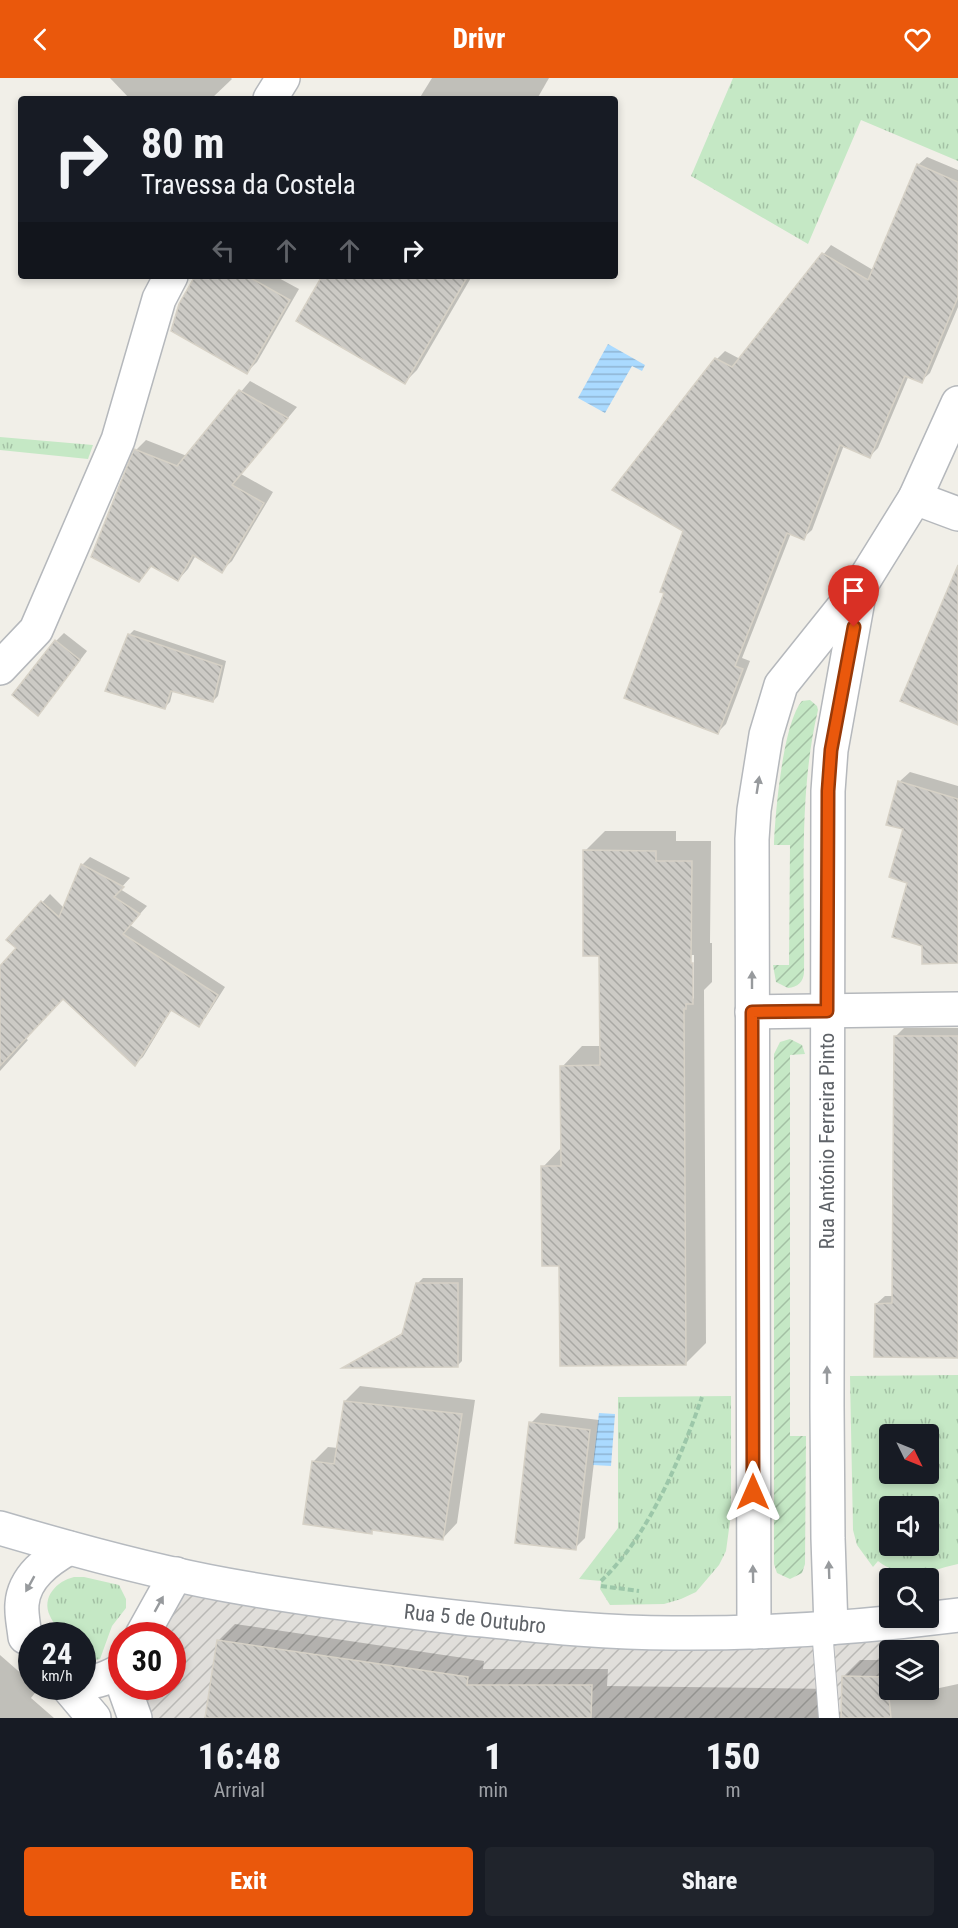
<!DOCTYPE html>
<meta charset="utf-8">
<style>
:root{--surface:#171b24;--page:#20242c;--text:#f1f3f6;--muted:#9ea1a6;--accent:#ea580c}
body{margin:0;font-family:"Roboto Condensed",sans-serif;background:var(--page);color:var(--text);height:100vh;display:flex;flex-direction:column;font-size:22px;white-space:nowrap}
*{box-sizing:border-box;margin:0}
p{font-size:20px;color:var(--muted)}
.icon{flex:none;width:33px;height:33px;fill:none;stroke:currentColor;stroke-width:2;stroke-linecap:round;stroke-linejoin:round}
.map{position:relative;height:1640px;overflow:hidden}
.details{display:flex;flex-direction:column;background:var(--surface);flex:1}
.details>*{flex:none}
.top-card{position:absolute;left:18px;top:18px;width:600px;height:183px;border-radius:6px;box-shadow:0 3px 9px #0003;background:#171b24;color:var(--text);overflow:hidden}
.needle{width:39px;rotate:133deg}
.fabs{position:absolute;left:879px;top:1346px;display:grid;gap:12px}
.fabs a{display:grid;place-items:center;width:60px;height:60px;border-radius:6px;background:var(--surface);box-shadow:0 3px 9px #0003;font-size:30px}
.speed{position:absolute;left:18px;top:1544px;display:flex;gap:12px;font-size:30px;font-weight:700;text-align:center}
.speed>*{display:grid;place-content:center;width:78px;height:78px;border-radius:50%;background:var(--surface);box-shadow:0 3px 9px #0003;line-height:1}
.speed small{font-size:15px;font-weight:400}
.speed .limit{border:9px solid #d22;background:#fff;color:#111}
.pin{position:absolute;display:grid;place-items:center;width:51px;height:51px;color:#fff;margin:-62px -26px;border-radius:50% 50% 50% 0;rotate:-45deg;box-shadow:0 0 6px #0007}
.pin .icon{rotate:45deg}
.me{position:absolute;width:66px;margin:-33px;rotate:0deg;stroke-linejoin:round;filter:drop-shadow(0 0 4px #0008)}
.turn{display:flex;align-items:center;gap:21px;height:126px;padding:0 24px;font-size:27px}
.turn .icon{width:78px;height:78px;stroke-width:2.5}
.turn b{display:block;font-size:42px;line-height:51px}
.lanes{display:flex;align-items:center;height:57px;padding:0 24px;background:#0003;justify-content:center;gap:30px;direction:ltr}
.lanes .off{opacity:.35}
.eta{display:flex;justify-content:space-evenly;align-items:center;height:102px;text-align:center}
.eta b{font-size:36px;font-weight:800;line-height:42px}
.primary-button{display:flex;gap:12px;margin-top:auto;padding:12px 24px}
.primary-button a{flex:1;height:69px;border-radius:6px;background:var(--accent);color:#fff;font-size:24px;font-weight:800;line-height:69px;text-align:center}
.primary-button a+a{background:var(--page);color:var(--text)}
header{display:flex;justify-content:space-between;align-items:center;height:78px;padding:0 24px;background:var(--accent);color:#fff;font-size:27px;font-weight:800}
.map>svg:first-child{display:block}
.industrial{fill:url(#industrial-furrows)}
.grass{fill:url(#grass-tufts);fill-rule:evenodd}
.garden{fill:url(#garden-furrows)}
.water{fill:url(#water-rules)}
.shadow{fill:#0003;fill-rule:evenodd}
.building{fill:url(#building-back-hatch);stroke:#d6d1c6;stroke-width:1.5}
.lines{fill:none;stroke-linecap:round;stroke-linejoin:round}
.service-casing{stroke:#b5b8bc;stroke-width:22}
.minor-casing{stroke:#b5b8bc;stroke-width:36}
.tertiary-casing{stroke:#b5b8bc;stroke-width:36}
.secondary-casing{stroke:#b6babf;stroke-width:36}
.path{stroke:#9cc7a9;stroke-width:4;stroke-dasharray:6 3;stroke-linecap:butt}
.service{stroke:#fff;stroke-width:20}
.minor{stroke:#fff;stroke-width:33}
.tertiary{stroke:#fff;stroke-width:33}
.secondary{stroke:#fff;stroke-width:33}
.oneway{fill:#979a9d}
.route-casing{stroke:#983908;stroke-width:15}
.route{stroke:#ea580c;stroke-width:10}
.labels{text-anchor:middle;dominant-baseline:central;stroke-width:6;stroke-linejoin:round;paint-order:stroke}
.street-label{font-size:21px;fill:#5f6368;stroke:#fff}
</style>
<header><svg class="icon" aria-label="back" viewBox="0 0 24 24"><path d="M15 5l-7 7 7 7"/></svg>Drivr<svg class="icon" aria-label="heart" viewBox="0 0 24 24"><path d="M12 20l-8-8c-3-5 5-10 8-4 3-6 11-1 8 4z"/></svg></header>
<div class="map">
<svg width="958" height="1640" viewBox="0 0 958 1640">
<defs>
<pattern id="industrial-furrows" width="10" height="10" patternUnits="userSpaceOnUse" patternTransform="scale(1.5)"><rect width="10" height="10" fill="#e0deda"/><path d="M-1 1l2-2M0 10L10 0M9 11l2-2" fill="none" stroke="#b9b8b5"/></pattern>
<pattern id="grass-tufts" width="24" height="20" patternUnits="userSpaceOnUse" patternTransform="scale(1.5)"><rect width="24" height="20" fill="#c5e8c5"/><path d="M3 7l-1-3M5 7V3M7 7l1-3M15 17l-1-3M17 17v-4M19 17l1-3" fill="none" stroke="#a3c0a4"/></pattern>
<pattern id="garden-furrows" width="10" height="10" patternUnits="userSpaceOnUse" patternTransform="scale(1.5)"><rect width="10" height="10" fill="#c5e8c5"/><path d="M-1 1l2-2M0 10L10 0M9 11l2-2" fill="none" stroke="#a3c0a4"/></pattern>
<pattern id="water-rules" width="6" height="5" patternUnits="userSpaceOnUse" patternTransform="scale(1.5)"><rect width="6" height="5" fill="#aadaff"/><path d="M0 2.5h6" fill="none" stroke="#8eb4d2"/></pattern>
<pattern id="building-back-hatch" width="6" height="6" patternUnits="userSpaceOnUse" patternTransform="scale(1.5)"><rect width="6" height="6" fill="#cccac5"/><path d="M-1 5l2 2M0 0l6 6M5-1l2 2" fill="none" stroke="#a9a8a4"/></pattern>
</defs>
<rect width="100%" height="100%" fill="#f1efe8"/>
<!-- industrial -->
<path class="industrial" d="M178 1504 283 1523 883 1553 891 1640H141L135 1608H172V1557H147Z"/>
<!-- grass -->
<g class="grass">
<path d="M733 0H958V83L861 42 808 166 691 98Z"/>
<path d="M0 359 93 367 88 381 0 372Z"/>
<path d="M958 1297V1486C928 1493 905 1504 878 1483L873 1489 857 1467 853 1452 850 1298ZM890 1356H928V1395H890ZM890 1428H928V1467H890Z"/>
<path d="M731 1318V1436L726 1473 719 1487 696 1514 681 1521 664 1526 610 1527 600 1511 601 1503 579 1501 618 1450V1319Z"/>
<path d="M74 1499H84L119 1507 126 1521V1530L112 1548 100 1581 91 1583 83 1574 82 1557H66C60 1551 53 1546 50 1538 41 1519 57 1503 74 1499Z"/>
</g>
<!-- garden -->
<g class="garden">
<path d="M810 622 817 628 818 632C798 716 805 808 804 895 803 904 798 909 788 910L776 904 773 887H789L790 767H774C775 736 783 645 802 623Z"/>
<path d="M790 961 802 967 805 976 790 977V1358H806L805 1486 802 1495 790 1501 777 1495 774 1486V976L780 964Z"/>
</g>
<!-- water -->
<g class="water">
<path d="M608 266 645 287 642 293 632 288 605 335 578 320Z"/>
<path d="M599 1335 615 1336 611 1388 593 1387Z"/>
</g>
<!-- shadow -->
<g class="shadow">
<path d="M110 0H231L232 1 211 21H130Z"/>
<path d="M432 0H549L537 21H419Z"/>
<path d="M927 79 958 92V229L930 295 921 303 909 297 878 370 870 378 844 367 812 452 803 460 791 455 742 580 750 583 726 646 718 654 666 515 685 453 717 281 725 273 740 281 831 167 873 192 918 87Z"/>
<path d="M197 198H275L299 211 257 284 247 294Z"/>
<path d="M324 198H472L417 292 405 304Z"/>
<path d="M250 303 297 329 241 396 273 414 232 483 221 493 196 477 188 491 178 502 152 487 139 502 136 372 146 362 187 378Z"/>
<path d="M134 552 226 583 218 618 213 623 173 612 170 624 165 629 129 557Z"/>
<path d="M64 555 87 573 45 628 56 563Z"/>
<path d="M910 694 958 708V883L924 867 899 704Z"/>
<path d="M605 753H676V763H711L710 865H712V904L704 912 706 1265 686 1285 561 1186 543 1089 562 1069V989L582 968H601V876L585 773ZM691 877H694V920L691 923Z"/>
<path d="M90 779 130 800 120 811 147 828 130 847 225 909 206 939 198 947 172 931 143 979 135 986 63 919 25 960 28 962 0 993V916L18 870 8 862 50 816 64 830 82 787Z"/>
<path d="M904 950H958V1278L876 1226 885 1218H894L896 958Z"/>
<path d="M423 1200H463L462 1283 457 1288 346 1289 404 1254 418 1205Z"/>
<path d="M360 1308 475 1322 457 1445 443 1460 375 1450 371 1455 313 1384 328 1369 338 1370 345 1323Z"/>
<path d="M541 1335 599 1342 585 1460 575 1470 531 1345Z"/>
<path d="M235 1546 484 1583 483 1591H608L607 1608 832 1611 835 1629 842 1636 843 1599 860 1582H890V1611H906L907 1617 958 1606V1640H213L218 1563Z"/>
<path d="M0 1577 32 1605V1608L38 1611 31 1620 54 1640H0Z"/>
</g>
<!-- building -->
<g class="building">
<path d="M917 86 958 104V219L922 305 905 298 870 380 840 367 804 462 787 455 735 588 743 591 718 656 624 620 664 515 660 514 683 453 612 412 715 280 732 289 822 175 868 202Z"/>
<path d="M195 198H247L290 222 247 296 171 253 179 226Z"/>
<path d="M322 198H468L405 306 296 243Z"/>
<path d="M239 312 288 340 232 407 264 425 222 495 193 477 178 503 151 488 139 504 91 479 134 371 177 388Z"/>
<path d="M958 487V647L900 623Z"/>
<path d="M128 556 222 588 213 624 171 613 165 631 105 613Z"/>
<path d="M55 562 80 582 38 638 12 617Z"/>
<path d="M898 703 958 721V885L922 886V868L892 859 907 805 889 799 903 751 886 747Z"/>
<path d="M583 772 656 773V783H692L691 885H693V926H686V931H684L686 1287 560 1288 559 1188H542L541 1088H561L560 988 600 987 599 878H583Z"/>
<path d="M81 786 124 809 114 819 140 836 123 856 218 917 199 949 171 932 135 988 63 921 0 988V888L16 870 6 862 41 823 59 839Z"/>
<path d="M894 958H958V1280L874 1279 875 1226 892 1225Z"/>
<path d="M416 1205H458V1289L342 1290 402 1256Z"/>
<path d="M344 1323 462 1336 443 1462 372 1452V1456L303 1446 312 1383 334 1386Z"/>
<path d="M529 1344 590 1352 576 1472 515 1465Z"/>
<path d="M217 1562 468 1599 467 1607H592L591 1640H205Z"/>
<path d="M842 1598 887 1599 891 1640H841Z"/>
</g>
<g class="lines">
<!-- service casing -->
<g class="service-casing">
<path id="service" d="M822 1551 829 1640"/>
</g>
<!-- minor casing -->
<g class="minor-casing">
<g id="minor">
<path d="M270 21 283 0"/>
<path d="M915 420 958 436"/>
<path d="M0 590 36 552 118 362 159 221 171 198"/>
<path d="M752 934 958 931"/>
<path d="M831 1550 828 1460 827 1328 828 713 831 672 860 511"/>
<path d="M754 1554 752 761 754 732 766 657 781 607 861 507 915 420 958 325"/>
</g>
</g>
<!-- tertiary casing -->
<g class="tertiary-casing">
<g id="tertiary">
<path d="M142 1557 176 1496"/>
<path d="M25 1559C24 1549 21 1536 22 1526 24 1499 48 1482 69 1470"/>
<path d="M82 1604C97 1605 109 1599 122 1592"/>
<path d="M67 1608 94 1640"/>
<path d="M126 1608 125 1612 135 1640"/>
</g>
</g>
<!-- secondary casing -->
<g class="secondary-casing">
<path id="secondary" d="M0 1450C74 1472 150 1493 227 1507 305 1521 384 1531 463 1540 532 1547 602 1555 672 1555 767 1556 863 1549 958 1537"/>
</g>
<!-- path -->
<g class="path">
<path d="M601 1503C649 1458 681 1379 702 1319"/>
<path d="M601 1508 639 1513"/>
</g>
<!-- service -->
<use href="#service" class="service"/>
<!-- minor -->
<use href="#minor" class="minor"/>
<!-- tertiary -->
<use href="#tertiary" class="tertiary"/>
<!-- secondary -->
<use href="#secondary" class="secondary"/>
</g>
<!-- one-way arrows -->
<defs><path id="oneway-solid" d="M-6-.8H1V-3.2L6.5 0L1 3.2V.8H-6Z" transform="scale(1.5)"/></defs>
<g class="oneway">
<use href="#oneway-solid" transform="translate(758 707) rotate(-81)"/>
<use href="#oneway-solid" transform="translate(752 902) rotate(-90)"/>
<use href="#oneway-solid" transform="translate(827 1297) rotate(-90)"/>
<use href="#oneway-solid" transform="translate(829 1492) rotate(-92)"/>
<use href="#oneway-solid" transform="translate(753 1496) rotate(-91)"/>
<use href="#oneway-solid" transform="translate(30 1506) rotate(119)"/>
<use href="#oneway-solid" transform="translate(159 1526) rotate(-61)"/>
</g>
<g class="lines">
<!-- route casing -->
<g class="route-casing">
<path id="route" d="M753 1414 752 934 827 933 828 713 831 672 854 549"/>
</g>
<!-- route -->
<use href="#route" class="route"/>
</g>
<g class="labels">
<!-- street labels -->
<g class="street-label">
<text transform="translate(827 1063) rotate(-90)">Rua António Ferreira Pinto</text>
<text transform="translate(475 1541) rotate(6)">Rua 5 de Outubro</text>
</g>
</g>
</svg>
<div class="fabs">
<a><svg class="needle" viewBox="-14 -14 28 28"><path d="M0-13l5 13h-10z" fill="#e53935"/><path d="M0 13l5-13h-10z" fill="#9ea1a6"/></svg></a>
<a><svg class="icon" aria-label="sound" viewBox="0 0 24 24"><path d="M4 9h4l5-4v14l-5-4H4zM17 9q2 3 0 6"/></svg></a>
<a><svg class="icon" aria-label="search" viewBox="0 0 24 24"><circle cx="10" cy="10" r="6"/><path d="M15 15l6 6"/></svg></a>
<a><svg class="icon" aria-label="layers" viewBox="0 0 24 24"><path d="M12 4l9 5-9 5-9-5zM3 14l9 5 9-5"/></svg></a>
</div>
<div class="speed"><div>24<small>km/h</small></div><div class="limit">30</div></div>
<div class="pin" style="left:854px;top:549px;background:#d93025"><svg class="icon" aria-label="arrive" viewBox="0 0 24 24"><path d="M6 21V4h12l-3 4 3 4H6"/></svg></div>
<svg class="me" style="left:753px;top:1414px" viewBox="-20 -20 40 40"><path d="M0-17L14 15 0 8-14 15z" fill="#ea580c" stroke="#fff" stroke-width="4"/></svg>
<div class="top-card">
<div class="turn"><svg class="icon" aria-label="right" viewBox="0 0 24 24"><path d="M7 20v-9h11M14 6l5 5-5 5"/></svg><div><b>80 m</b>Travessa da Costela</div></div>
<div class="lanes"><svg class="icon off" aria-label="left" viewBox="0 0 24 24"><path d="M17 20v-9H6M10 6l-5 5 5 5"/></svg><svg class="icon off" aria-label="ahead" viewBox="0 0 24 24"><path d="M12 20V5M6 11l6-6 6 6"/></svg><svg class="icon off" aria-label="ahead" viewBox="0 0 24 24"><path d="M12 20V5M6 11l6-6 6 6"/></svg><svg class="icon" aria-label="right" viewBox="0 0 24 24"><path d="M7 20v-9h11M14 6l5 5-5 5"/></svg></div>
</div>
</div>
<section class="details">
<div class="eta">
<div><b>16:48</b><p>Arrival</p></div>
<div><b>1</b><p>min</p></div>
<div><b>150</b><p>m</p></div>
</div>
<div class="primary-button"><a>Exit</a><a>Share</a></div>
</section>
